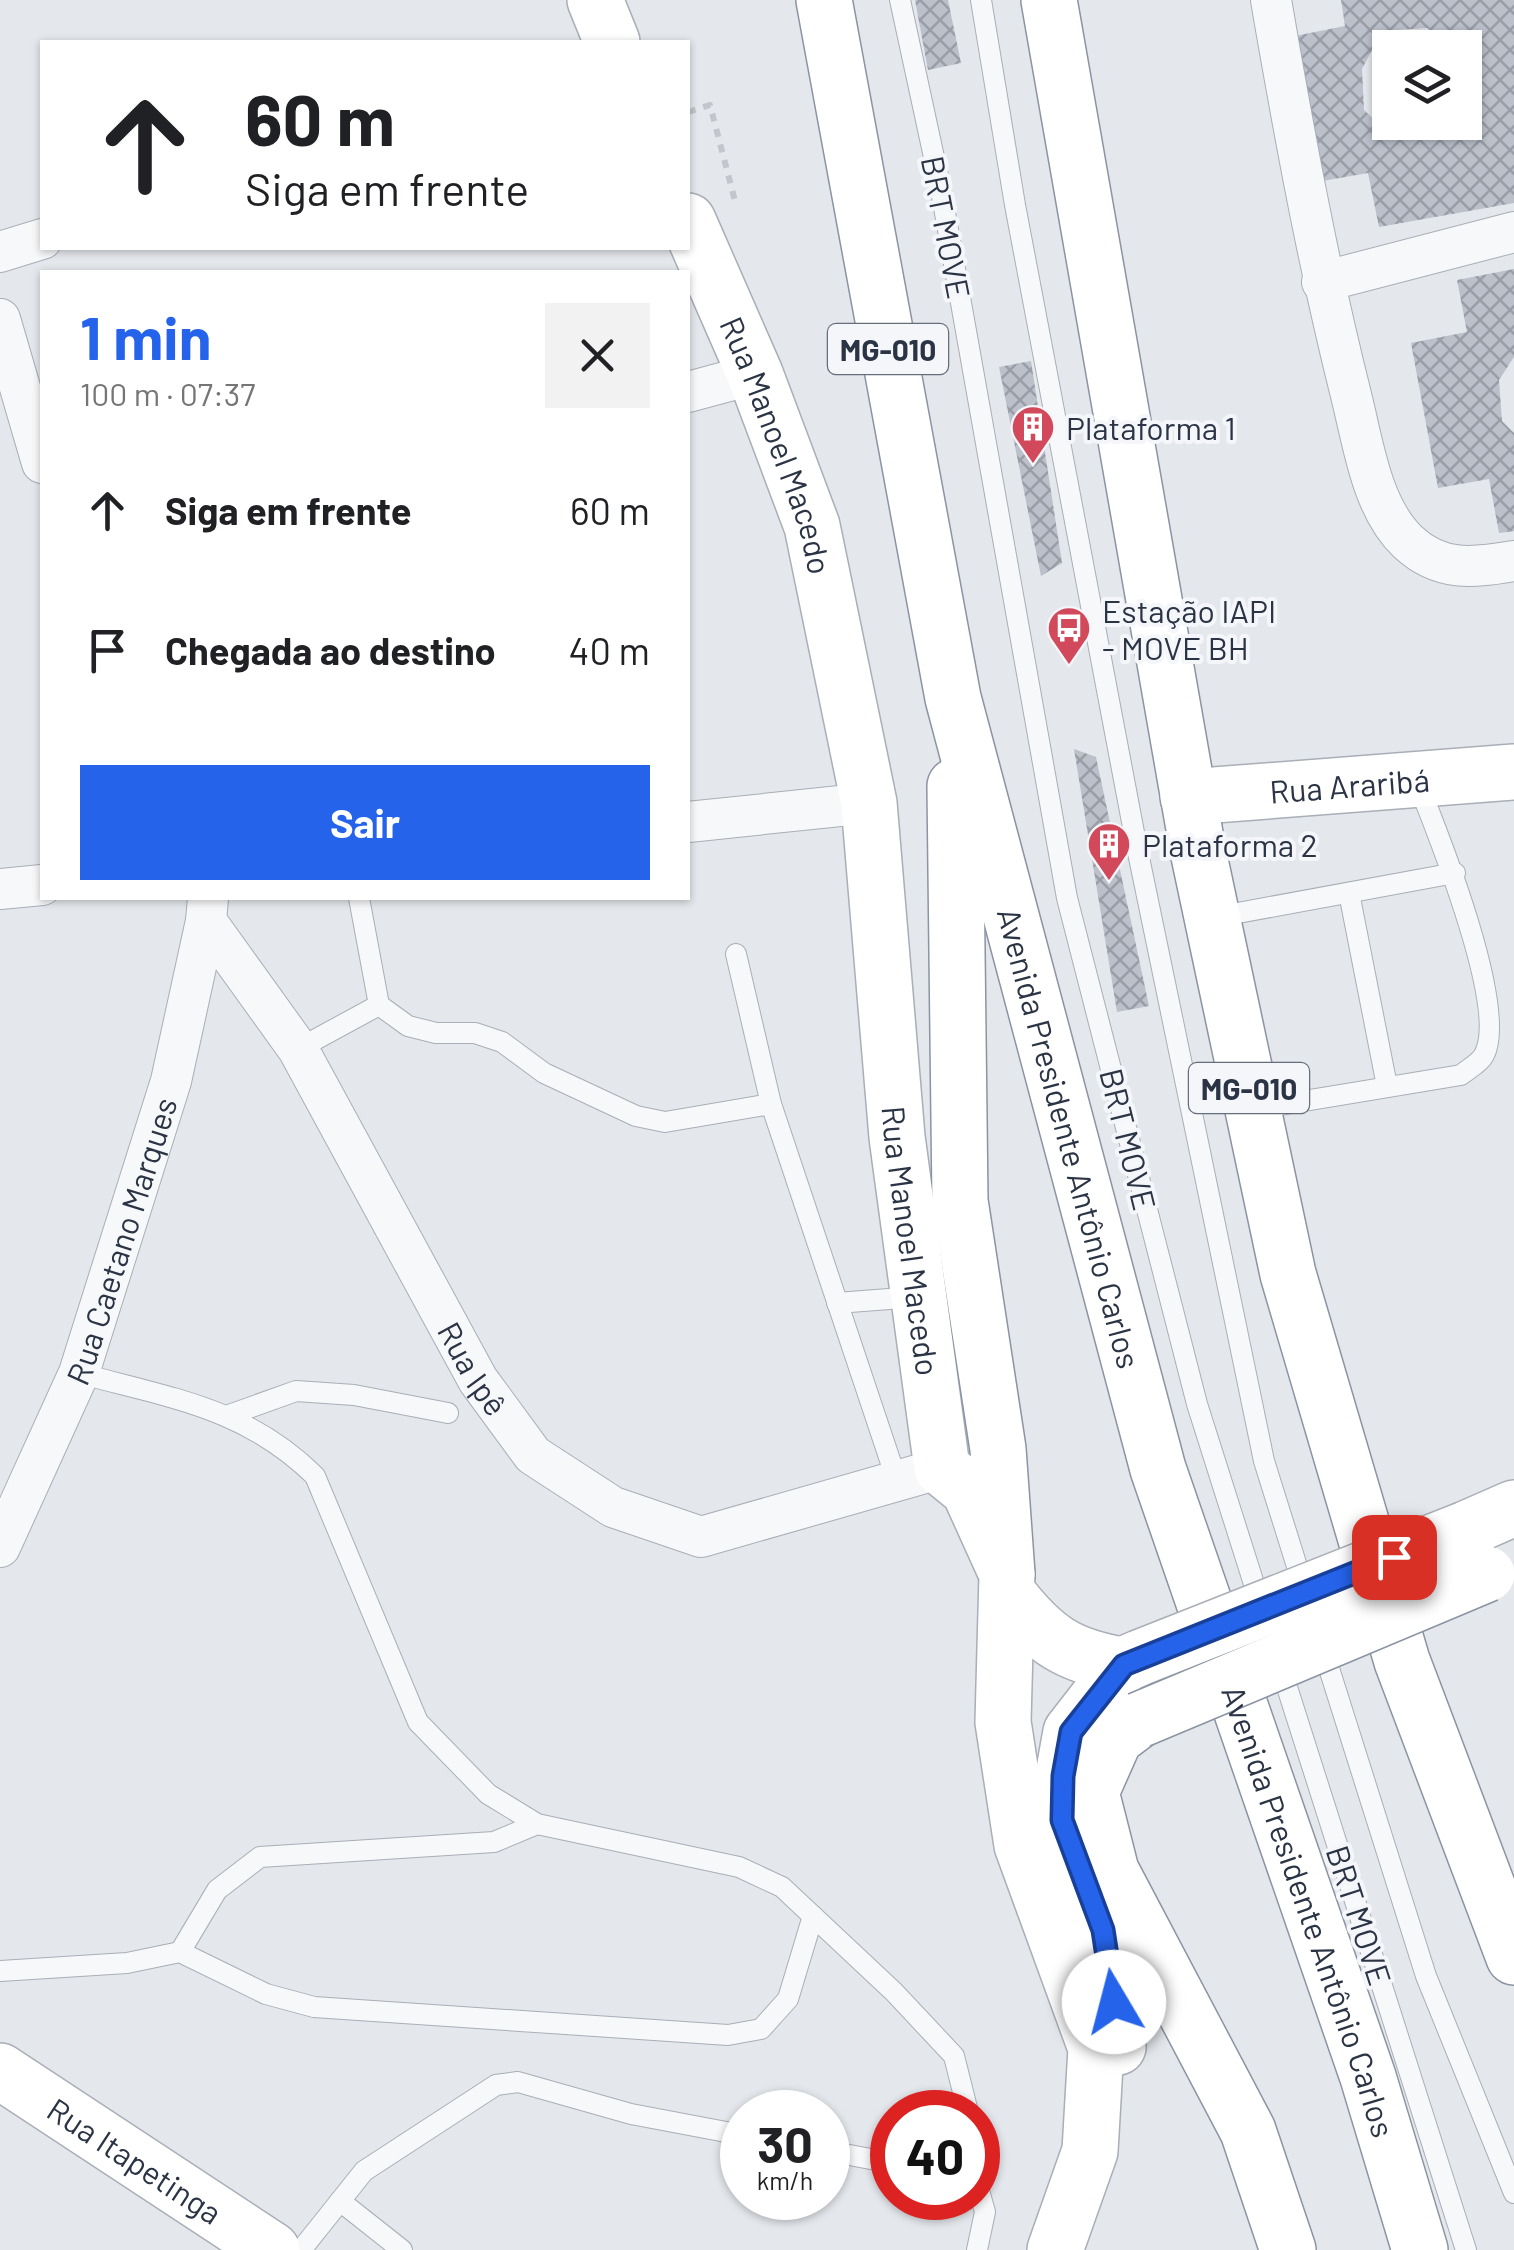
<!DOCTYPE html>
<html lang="pt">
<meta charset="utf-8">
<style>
:root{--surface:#fff;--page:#f2f2f2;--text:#202124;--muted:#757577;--accent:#2563eb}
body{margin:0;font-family:Barlow,sans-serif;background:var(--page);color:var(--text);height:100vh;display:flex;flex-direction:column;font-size:38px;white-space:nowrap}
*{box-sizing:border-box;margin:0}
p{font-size:32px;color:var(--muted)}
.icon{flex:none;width:55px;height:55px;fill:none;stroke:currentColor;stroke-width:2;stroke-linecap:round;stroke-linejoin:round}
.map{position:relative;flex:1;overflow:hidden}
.side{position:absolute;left:40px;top:270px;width:650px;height:630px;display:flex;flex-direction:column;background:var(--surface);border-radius:0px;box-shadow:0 2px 8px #0004}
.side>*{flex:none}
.top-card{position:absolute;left:40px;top:40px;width:650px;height:210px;border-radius:0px;box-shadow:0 2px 8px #0004;background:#fff;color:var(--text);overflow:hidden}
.buttons{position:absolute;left:1372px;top:30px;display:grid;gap:20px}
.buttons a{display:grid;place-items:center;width:110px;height:110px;border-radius:0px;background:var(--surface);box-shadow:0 2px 8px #0004;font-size:50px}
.speed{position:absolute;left:720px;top:2090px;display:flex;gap:20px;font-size:50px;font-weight:700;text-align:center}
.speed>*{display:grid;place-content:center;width:130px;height:130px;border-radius:50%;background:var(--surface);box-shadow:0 2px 8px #0004;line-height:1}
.speed small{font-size:25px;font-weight:400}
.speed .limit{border:15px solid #d22;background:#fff;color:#111}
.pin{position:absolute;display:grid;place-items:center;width:85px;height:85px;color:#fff;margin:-42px;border-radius:20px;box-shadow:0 5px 15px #0006}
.me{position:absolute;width:110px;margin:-55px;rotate:352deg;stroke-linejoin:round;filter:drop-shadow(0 0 8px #0008)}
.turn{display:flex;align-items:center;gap:35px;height:210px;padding:0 40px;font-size:45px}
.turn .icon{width:130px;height:130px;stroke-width:2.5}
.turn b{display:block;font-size:70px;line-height:85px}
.round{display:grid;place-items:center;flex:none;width:105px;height:105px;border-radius:0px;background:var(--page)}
.headline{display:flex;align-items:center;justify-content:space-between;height:170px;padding:0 40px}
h1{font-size:60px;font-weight:700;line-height:75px;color:var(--accent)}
.primary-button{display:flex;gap:20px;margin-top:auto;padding:20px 40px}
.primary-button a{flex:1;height:115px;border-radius:0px;background:var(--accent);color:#fff;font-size:40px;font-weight:700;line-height:115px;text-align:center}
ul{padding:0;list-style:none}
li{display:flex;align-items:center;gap:30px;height:140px;padding:0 40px}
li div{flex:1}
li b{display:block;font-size:38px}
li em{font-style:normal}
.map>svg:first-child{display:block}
.building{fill:url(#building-cross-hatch);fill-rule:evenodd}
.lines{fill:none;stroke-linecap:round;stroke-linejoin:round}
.lane-casing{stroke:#a9aeb7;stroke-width:22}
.street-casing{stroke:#a9aeb7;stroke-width:42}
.secondary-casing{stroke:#a9aeb7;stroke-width:58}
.highway-casing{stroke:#8b94a3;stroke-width:58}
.path{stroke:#c2c5cb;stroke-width:6;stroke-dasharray:8 8;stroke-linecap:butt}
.lane{stroke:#f7f8fa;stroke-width:20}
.street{stroke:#f7f8fa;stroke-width:40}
.secondary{stroke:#fff;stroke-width:55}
.highway{stroke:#fff;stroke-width:55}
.secondary-bridge-casing{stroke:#a9aeb7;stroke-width:58;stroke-linecap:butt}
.highway-bridge-casing{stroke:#8b94a3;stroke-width:58;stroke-linecap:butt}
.secondary-bridge{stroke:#fff;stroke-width:55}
.highway-bridge{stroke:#fff;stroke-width:55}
.route-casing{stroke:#184099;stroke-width:25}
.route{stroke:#2563eb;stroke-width:18}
.labels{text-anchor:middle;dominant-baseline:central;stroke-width:8;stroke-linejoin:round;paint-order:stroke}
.shield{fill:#f4f6f9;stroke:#676e7b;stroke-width:2.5}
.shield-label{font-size:30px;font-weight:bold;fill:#2b3445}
.street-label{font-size:32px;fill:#2b3445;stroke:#f4f6f9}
.poi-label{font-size:32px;fill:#2b3445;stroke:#f4f6f9;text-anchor:start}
</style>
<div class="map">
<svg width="1514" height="2250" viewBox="0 0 1514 2250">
<defs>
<pattern id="building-cross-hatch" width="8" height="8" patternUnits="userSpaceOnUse" patternTransform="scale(2.5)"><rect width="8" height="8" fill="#bbc0ca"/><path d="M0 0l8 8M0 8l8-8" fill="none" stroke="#989da6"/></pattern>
</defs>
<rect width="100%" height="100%" fill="#e4e7ec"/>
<!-- building -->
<g class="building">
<path d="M915 0H948L961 63 928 70Z"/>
<path d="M1341 0H1514V203L1379 227 1368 173 1317 182 1290 37 1345 26ZM1427 28 1455 48H1465V122L1393 137 1364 110 1362 69 1382 31Z"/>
<path d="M1514 269V357L1499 380 1502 421 1514 433V531L1499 533 1489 479 1438 488 1411 343 1467 332 1457 280Z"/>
<path d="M1031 361 1062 563 1041 576 999 367Z"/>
<path d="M1074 749 1096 757 1149 1006 1117 1012Z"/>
</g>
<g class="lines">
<!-- lane casing -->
<g class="lane-casing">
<g id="lane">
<path d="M900 0 940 185 1067 898 1197 1404 1261 1606"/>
<path d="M981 0 1015 205 1136 843 1264 1461 1305 1592"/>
<path d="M1349 893 1387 1086"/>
<path d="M359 898 379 1005 408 1026 436 1033H475L502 1042 544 1073 636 1116 665 1122 771 1104"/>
<path d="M1216 917 1455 873"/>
<path d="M736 954 771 1104 897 1481"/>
<path d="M298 1049 379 1005"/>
<path d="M1255 1109 1461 1075C1468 1069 1480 1063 1484 1055 1509 1009 1437 831 1417 781"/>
<path d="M837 1303 915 1297"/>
<path d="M79 1373C169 1398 245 1407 315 1476L418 1722 488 1794 537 1824 739 1867 782 1887 894 1992 954 2056 968 2112"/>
<path d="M229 1415 296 1391 354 1395 448 1413"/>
<path d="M1321 1643 1426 1976 1514 2193"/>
<path d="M1279 1662 1466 2250"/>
<path d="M180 1952 217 1890 260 1857 494 1842 537 1824"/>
<path d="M0 1971 127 1963 180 1952 266 1994 314 2007 728 2035 761 2029 788 1999 813 1916"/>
<path d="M828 2151 892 2163"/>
<path d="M340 2201 402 2250"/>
<path d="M301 2250 364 2171 496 2085 518 2082 631 2114 742 2135"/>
<path d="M977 2250 985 2212 978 2187"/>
</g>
</g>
<!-- street casing -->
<g class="street-casing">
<g id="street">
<path d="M1271 0C1294 133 1318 264 1351 395 1363 442 1371 507 1408 542 1440 572 1473 568 1514 561"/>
<path d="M0 252 42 239"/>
<path d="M1322 282 1514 232"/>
<path d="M0 319 42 463"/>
<path d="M688 392 755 374"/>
<path d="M688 822 869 803"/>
<path d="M0 889 42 885"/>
<path id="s1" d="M208 898 206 921 298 1049 478 1380 533 1455 613 1507 701 1537 942 1468"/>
<path id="s2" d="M0 1547 79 1373 171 1081 206 921"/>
</g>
</g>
<!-- secondary casing -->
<g class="secondary-casing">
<g id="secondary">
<path d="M595 0 612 42"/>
<path id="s3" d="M688 221 755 374 812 526 869 803 897 1137 942 1468 969 1490 1007 1574 1003 1722 1022 1845 1096 2048 1090 2151 1055 2250"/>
<path id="s4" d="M1188 797 1514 772"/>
<path d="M1466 1529 1514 1508"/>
<path d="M1009 1595C1044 1640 1068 1656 1123 1665"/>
<path d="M1118 2047 1103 1930 1061 1820 1063 1776 1071 1732 1123 1665 1139 1658"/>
<path id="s5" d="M0 2071 272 2250"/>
</g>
</g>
<!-- highway casing -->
<g class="highway-casing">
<g id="highway">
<path id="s6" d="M824 0 953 698 1158 1469 1368 2077 1420 2250"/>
<path d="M1049 0 1198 851 1288 1274 1402 1661 1514 1957"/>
<path d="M955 786 960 1201 998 1449 1007 1574"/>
<path d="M1139 1720 1115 1738 1091 1792 1111 1871 1248 2131 1288 2250"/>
</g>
</g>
<!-- path -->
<path class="path" d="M688 112 710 105 735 201"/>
<!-- lane -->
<use href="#lane" class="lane"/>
<!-- street -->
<use href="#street" class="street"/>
<!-- secondary -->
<use href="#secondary" class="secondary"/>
<!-- highway -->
<use href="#highway" class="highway"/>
<!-- secondary-bridge casing -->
<g class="secondary-bridge-casing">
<path id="secondary-bridge" d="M1139 1658 1466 1529"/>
</g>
<!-- highway-bridge casing -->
<g class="highway-bridge-casing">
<path id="highway-bridge" d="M1139 1720 1487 1574"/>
</g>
<!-- secondary-bridge -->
<use href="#secondary-bridge" class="secondary-bridge"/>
<!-- highway-bridge -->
<use href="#highway-bridge" class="highway-bridge"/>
</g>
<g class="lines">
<!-- route casing -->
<g class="route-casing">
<path id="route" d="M1114 2002 1103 1930 1062 1820 1063 1776 1071 1732 1124 1665 1394 1557"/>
</g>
<!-- route -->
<use href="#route" class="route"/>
</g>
<!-- icons -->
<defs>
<g id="building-pin" transform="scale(2.25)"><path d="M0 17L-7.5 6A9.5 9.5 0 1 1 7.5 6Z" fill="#d1495b" stroke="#f4f6f9"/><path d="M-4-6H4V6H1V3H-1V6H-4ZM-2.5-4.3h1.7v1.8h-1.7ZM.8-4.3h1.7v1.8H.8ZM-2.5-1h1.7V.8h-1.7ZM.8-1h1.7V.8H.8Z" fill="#fff"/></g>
<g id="bus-pin" transform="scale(2.25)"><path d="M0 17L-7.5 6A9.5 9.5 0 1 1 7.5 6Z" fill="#d1495b" stroke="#f4f6f9"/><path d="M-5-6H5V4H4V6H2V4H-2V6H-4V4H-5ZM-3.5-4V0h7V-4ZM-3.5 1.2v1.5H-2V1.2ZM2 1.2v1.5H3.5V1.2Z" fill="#fff"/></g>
</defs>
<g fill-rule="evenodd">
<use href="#building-pin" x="1033" y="427"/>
<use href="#bus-pin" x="1069" y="628"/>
<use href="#building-pin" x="1109" y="844"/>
</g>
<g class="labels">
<!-- shield labels -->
<g class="shield">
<rect x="828" y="324" width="120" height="50" rx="8"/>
<rect x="1189" y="1063" width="120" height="50" rx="8"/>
</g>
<g class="shield-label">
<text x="888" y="349">MG-010</text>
<text x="1249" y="1088">MG-010</text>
</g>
<!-- street labels -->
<g class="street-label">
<text transform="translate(947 227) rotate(79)">BRT MOVE</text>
<text stroke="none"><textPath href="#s3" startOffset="242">Rua Manoel Macedo</textPath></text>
<text stroke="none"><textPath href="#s4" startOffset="162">Rua Araribá</textPath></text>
<text stroke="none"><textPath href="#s6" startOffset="1165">Avenida Presidente Antônio Carlos</textPath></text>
<text transform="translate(1129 1139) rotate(76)">BRT MOVE</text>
<text stroke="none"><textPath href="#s2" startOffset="330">Rua Caetano Marques</textPath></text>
<text stroke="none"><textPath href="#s3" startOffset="1052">Rua Manoel Macedo</textPath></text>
<text stroke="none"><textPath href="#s1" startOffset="545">Rua Ipê</textPath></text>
<text stroke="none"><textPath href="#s6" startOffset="1975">Avenida Presidente Antônio Carlos</textPath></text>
<text transform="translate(1360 1915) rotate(72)">BRT MOVE</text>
<text stroke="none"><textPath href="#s5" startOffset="162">Rua Itapetinga</textPath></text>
</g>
<!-- poi labels -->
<g class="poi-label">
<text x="1066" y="427">Plataforma 1</text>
<text x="1102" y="610">Estação IAPI<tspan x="1102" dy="37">- MOVE BH</tspan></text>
<text x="1142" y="844">Plataforma 2</text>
</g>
</g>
</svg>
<div class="buttons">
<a><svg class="icon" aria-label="layers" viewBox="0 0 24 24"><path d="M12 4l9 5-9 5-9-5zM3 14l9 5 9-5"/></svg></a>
</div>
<div class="speed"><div>30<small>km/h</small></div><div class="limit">40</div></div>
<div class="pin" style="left:1394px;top:1557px;background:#d93025"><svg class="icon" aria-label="arrive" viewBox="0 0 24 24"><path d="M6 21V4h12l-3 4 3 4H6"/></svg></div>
<svg class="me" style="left:1114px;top:2002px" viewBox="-20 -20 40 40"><circle r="19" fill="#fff"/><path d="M0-13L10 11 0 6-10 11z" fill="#2563eb"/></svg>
<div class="top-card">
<div class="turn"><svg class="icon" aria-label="ahead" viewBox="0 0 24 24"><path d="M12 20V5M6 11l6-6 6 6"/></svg><div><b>60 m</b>Siga em frente</div></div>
</div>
<section class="side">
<div class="headline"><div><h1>1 min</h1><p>100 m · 07:37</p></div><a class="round"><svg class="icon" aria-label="close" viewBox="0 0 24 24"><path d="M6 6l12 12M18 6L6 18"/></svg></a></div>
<ul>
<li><svg class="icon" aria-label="ahead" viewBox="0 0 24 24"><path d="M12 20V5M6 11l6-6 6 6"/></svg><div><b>Siga em frente</b></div><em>60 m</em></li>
<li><svg class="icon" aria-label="arrive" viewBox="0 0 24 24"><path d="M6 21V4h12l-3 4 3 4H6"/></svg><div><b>Chegada ao destino</b></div><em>40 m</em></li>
</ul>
<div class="primary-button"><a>Sair</a></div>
</section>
</div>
